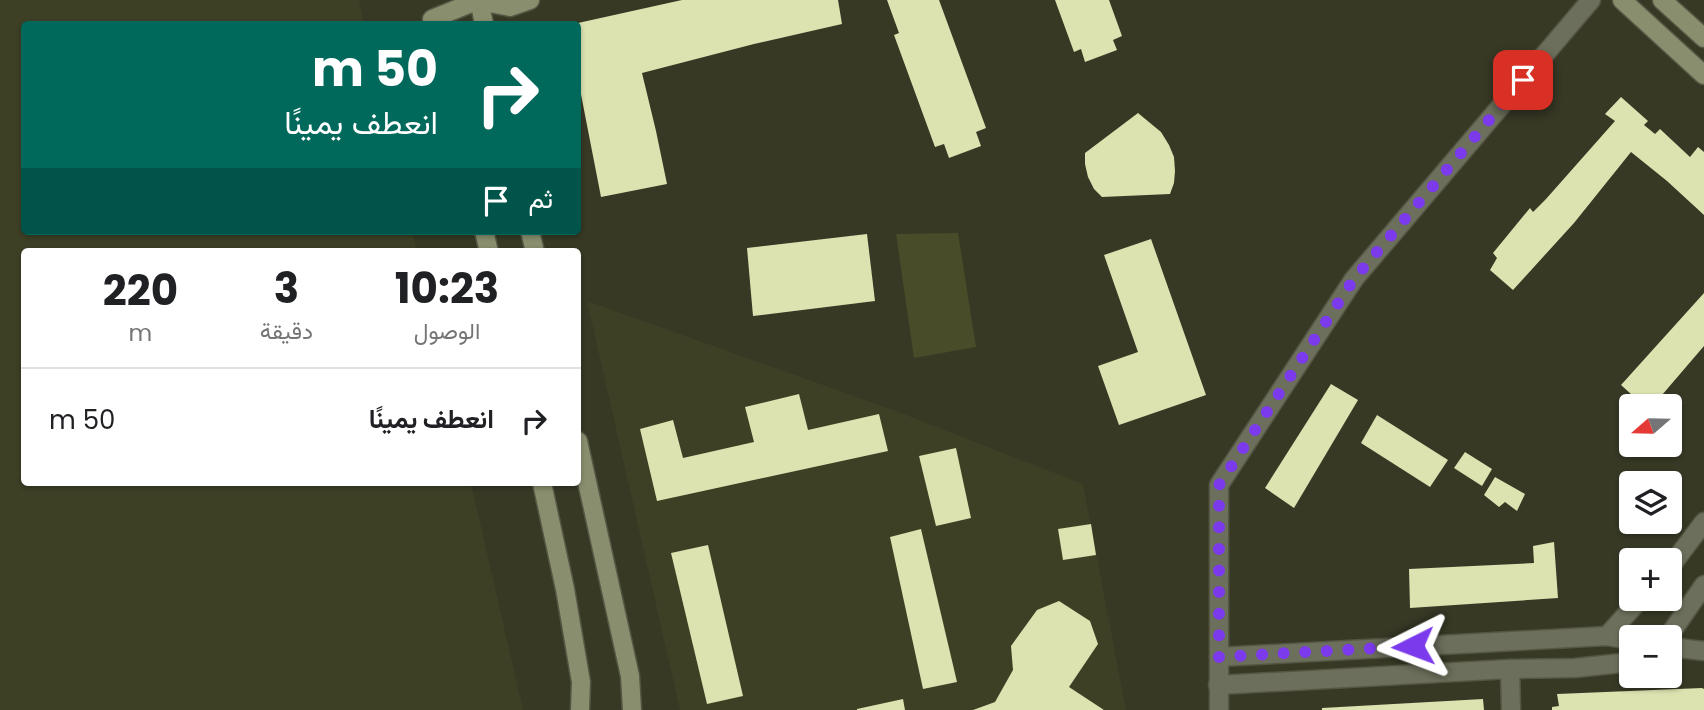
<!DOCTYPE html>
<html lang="ar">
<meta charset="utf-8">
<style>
:root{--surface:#fff;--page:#f2f2f2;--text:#202124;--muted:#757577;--line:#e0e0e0}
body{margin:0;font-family:Poppins,Vazirmatn,sans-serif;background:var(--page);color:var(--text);direction:rtl;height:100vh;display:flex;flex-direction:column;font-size:26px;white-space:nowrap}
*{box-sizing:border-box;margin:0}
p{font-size:23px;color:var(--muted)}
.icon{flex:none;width:38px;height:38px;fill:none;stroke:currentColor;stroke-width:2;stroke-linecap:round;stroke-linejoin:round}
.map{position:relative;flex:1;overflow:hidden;direction:ltr}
.side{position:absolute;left:21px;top:248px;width:560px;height:238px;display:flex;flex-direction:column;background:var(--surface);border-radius:7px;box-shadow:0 2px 5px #0004;direction:rtl}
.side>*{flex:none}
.banner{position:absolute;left:21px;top:21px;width:560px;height:214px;border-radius:7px;box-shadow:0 2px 5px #0004;direction:rtl;background:#00695c;color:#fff;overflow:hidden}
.needle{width:46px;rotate:250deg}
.tools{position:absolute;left:1619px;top:394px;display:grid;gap:14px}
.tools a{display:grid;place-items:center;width:63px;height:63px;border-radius:7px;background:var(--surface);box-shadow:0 2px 5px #0004;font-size:35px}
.pin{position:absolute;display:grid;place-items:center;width:60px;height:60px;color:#fff;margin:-30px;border-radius:14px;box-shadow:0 4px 10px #0006}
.me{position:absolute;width:77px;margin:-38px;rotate:267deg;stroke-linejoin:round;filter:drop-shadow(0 0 5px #0008)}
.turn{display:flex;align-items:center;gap:24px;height:147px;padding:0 28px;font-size:32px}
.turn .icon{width:91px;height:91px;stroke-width:2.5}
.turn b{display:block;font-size:49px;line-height:60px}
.then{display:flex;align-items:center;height:66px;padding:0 28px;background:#0003;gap:14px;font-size:26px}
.eta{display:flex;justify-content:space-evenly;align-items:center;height:119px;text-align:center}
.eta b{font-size:42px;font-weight:700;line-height:49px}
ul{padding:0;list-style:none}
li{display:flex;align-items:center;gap:21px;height:105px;padding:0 28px;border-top:2px solid var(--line)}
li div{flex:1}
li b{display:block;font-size:26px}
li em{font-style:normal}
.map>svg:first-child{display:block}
.built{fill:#3d4025}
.green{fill:#484c28}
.building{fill:#dce2b0}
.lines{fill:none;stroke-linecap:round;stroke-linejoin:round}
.minor-casing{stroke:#545643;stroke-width:21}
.secondary-casing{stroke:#545643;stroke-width:21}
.minor{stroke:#6c6f5b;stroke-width:18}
.secondary{stroke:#898e6e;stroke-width:18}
.route{stroke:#7c3aed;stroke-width:12;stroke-dasharray:0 21.6}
</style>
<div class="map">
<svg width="1704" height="710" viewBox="0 0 1704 710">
<rect width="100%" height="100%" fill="#373925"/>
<!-- built -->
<g class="built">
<path d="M0 0H359L364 24H24V231H412L417 252H24V483H471L523 710H0Z"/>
<path d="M587 301 896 411 1083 484 1126 710H680Z"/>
</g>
<!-- green -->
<path class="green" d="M958 233 976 347 914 358 896 234Z"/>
<!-- building -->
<g class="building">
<path d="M682 0H838L842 24 754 44 642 73 656 131 667 184 601 197 578 79V23Z"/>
<path d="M887 0H939L986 128 976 132 981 146 949 158 944 144 935 147 894 35 899 33Z"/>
<path d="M1055 0H1109L1122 36 1113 40 1117 50 1085 62 1081 49 1074 52Z"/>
<path d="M1621 97 1648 121 1644 125 1655 134 1660 129 1690 157 1698 147 1704 152V215L1667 181 1631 152 1574 223 1513 290 1490 270 1497 258 1493 253 1530 208 1533 212 1546 199 1615 121 1605 114Z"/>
<path d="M1138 113 1161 132 1169 145 1174 157 1175 171 1174 183 1170 194 1102 197 1094 189 1088 177 1085 164V153Z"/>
<path d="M867 234 875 301 753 316 747 248Z"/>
<path d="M1151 239 1206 395 1119 425 1098 366 1138 352 1104 255Z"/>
<path d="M1704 293V346L1656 402 1650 395 1642 404 1621 385Z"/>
<path d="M1331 384 1358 400 1294 508 1265 488Z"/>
<path d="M799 394 808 430 879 414 888 451 657 501 640 429 673 420 683 458 754 442 745 407Z"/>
<path d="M1377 415 1448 460 1430 487 1361 443Z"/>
<path d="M956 448 971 518 936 526 919 456Z"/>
<path d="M1465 452 1492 469 1482 486 1454 468Z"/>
<path d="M1495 477 1525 494 1517 511 1505 502 1499 507 1484 495Z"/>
<path d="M1091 524 1096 555 1063 560 1058 529Z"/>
<path d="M921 529 957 682 923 689 890 537Z"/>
<path d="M1554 542 1558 598 1410 608 1409 569 1534 563 1533 546Z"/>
<path d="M708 545 743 696 707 704 671 553Z"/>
<path d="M1059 601 1090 621 1098 644 1069 687 1104 710H973L995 702 1013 670 1011 646 1037 610Z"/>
<path d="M1702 688 1704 689V710H1552V707L1559 706 1557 694Z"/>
<path d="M903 699 905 710H857V709Z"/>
<path d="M1483 699 1484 710H1322V708Z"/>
</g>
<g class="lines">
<!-- minor casing -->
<g class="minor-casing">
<g id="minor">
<path d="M1670 567 1704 522"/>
<path d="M1607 636 1641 598"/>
<path d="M1668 637 1704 585"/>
<path d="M1670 647 1704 651"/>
<path d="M1219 657 1607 636 1631 640"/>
<path d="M1510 669 1511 710"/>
<path d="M1218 685 1510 669 1575 668 1631 662"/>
<path d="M1219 710V485L1354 279 1591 0"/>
</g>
</g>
<!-- secondary casing -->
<g class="secondary-casing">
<g id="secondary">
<path d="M479 0 484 24"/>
<path d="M1622 0 1704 75"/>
<path d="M1662 0 1704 38"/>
<path d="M479 1 510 7 530 0"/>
<path d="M432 19 479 0"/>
<path d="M484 231 489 252"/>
<path d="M530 231 535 252"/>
<path d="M578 441 630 676 632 710"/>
<path d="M542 483 565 589 581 682 580 710"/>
</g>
</g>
<!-- minor -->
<use href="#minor" class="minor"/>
<!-- secondary -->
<use href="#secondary" class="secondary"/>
</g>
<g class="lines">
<!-- route -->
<path class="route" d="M1413 646 1219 657V485L1354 279 1523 80"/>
</g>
</svg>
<div class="tools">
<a><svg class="needle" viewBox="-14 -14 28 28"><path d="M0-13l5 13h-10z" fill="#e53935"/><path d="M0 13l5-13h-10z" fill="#757577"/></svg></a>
<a><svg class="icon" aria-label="layers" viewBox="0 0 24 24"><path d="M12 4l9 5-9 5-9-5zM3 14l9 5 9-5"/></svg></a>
<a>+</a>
<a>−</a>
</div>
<div class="pin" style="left:1523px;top:80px;background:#d93025"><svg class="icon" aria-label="arrive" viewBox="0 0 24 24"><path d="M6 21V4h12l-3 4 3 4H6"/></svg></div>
<svg class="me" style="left:1413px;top:646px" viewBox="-20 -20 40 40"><path d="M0-17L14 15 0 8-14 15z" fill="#7c3aed" stroke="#fff" stroke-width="4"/></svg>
<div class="banner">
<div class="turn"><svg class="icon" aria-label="right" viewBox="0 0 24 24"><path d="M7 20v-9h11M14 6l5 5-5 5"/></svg><div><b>50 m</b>انعطف يمينًا</div></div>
<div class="then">ثم<svg class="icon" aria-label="arrive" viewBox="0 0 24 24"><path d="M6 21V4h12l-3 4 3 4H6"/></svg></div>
</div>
<section class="side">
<div class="eta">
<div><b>10:23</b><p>الوصول</p></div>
<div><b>3</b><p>دقيقة</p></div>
<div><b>220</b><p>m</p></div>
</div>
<ul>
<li><svg class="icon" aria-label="right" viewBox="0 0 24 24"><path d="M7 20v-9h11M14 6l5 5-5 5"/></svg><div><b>انعطف يمينًا</b></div><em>50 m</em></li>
</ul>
</section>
</div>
